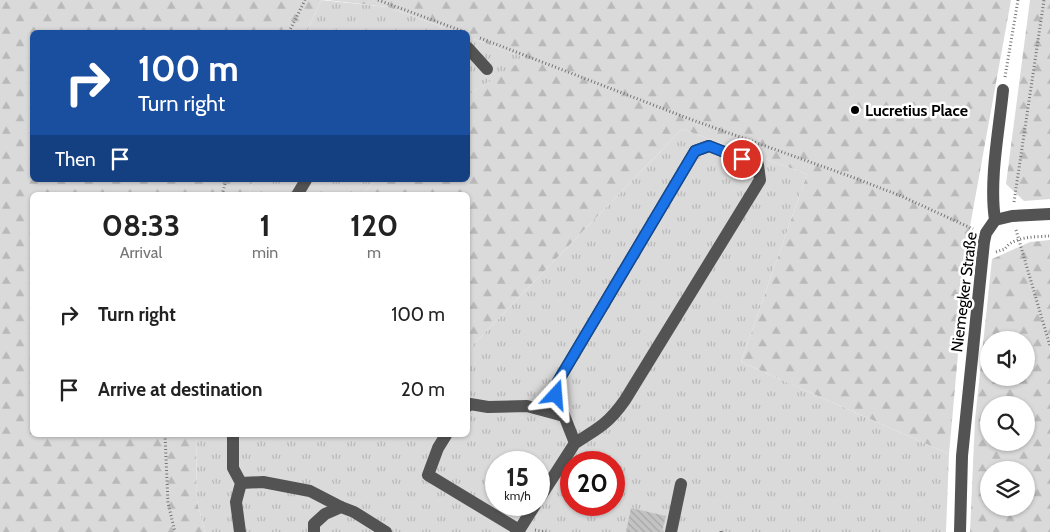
<!DOCTYPE html>
<meta charset="utf-8">
<style>
:root{--surface:#fff;--page:#f2f2f2;--text:#222;--muted:#767676}
body{margin:0;font-family:Cabin,sans-serif;background:var(--page);color:var(--text);height:100vh;display:flex;flex-direction:column;font-size:19px;white-space:nowrap}
*{box-sizing:border-box;margin:0}
p{font-size:16px;color:var(--muted)}
.icon{flex:none;width:28px;height:28px;fill:none;stroke:currentColor;stroke-width:2;stroke-linecap:round;stroke-linejoin:round}
.map{position:relative;flex:1;overflow:hidden}
.drawer{position:absolute;left:30px;top:192px;width:440px;height:245px;display:flex;flex-direction:column;background:var(--surface);border-radius:8px;box-shadow:0 1px 4px #0004}
.drawer>*{flex:none}
.banner{position:absolute;left:30px;top:30px;width:440px;height:152px;border-radius:8px;box-shadow:0 1px 4px #0004;background:#1a4fa0;color:#fff;overflow:hidden}
.buttons{position:absolute;left:980px;top:331px;display:grid;gap:10px}
.buttons a{display:grid;place-items:center;width:55px;height:55px;border-radius:50%;background:var(--surface);box-shadow:0 1px 4px #0004;font-size:25px}
.speed{position:absolute;left:485px;top:451px;display:flex;gap:10px;font-size:25px;font-weight:700;text-align:center}
.speed>*{display:grid;place-content:center;width:65px;height:65px;border-radius:50%;background:var(--surface);box-shadow:0 1px 4px #0004;line-height:1}
.speed small{font-size:12px;font-weight:400}
.speed .limit{border:8px solid #d22;background:#fff;color:#111}
.pin{position:absolute;display:grid;place-items:center;width:42px;height:42px;color:#fff;margin:-21px;border:2px solid #fff;border-radius:50%;box-shadow:0 1px 5px #0007}
.me{position:absolute;width:55px;margin:-28px;rotate:19deg;stroke-linejoin:round;filter:drop-shadow(0 0 4px #0008)}
.turn{display:flex;align-items:center;gap:18px;height:105px;padding:0 25px;font-size:22px}
.turn .icon{width:65px;height:65px;stroke-width:2.5}
.turn b{display:block;font-size:35px;line-height:42px}
.then{display:flex;align-items:center;height:48px;padding:0 25px;background:#0003;gap:10px;font-size:19px}
.eta{display:flex;justify-content:space-evenly;align-items:center;height:85px;text-align:center}
.eta b{font-size:30px;font-weight:700;line-height:35px}
ul{padding:0;list-style:none}
li{display:flex;align-items:center;gap:15px;height:75px;padding:0 25px}
li div{flex:1}
li b{display:block;font-size:19px}
li em{font-style:normal}
.map>svg:first-child{display:block}
.forest{fill:url(#forest-firs);fill-rule:evenodd}
.park{fill:url(#park-tufts);fill-rule:evenodd}
.building{fill:url(#building-back-hatch)}
.lines{fill:none;stroke-linecap:round;stroke-linejoin:round}
.path{stroke:#757575;stroke-width:3;stroke-dasharray:1 2.5;stroke-linecap:butt}
.minor{stroke:#535353;stroke-width:12}
.route-casing{stroke:#114b97;stroke-width:12}
.route{stroke:#1a73e8;stroke-width:9}
.poi-dot{fill:#000;stroke:#fff;stroke-width:2}
.labels{text-anchor:middle;dominant-baseline:central;stroke-width:5;stroke-linejoin:round;paint-order:stroke}
.poi-label{font-size:16px;font-weight:bold;fill:#000;stroke:#fff;text-anchor:start}
.street-label{font-size:16px;fill:#000;stroke:#fff}
</style>
<div class="map">
<svg width="1050" height="532" viewBox="0 0 1050 532">
<defs>
<pattern id="forest-firs" width="22" height="20" patternUnits="userSpaceOnUse" patternTransform="scale(1.25)"><rect width="22" height="20" fill="#dadada"/><path d="M5 1l3.5 6h-7zM16 11l3.5 6h-7z" fill="#b9b9b9"/></pattern>
<pattern id="park-tufts" width="24" height="20" patternUnits="userSpaceOnUse" patternTransform="scale(1.25)"><rect width="24" height="20" fill="#dadada"/><path d="M3 7l-1-3M5 7V3M7 7l1-3M15 17l-1-3M17 17v-4M19 17l1-3" fill="none" stroke="#b9b9b9"/></pattern>
<pattern id="building-back-hatch" width="6" height="6" patternUnits="userSpaceOnUse" patternTransform="scale(1.25)"><rect width="6" height="6" fill="#c3c3c3"/><path d="M-1 5l2 2M0 0l6 6M5-1l2 2" fill="none" stroke="#a6a6a6"/></pattern>
</defs>
<rect width="100%" height="100%" fill="#fff"/>
<!-- forest -->
<g class="forest">
<path d="M0 0H321L307 32H32V180H253L248 195H32V435H196L197 501 205 532H0Z"/>
<path d="M326 0H1011L969 232 949 454 741 362 807 174 682 129 468 350V195H362L375 180H468V95L525 58 468 37V32H457L387 7Z"/>
<path d="M1030 0H1050V199L1024 201 1006 184Z"/>
<path d="M1050 240V532H970L975 420 992 259 1030 242ZM989 340H1026V378H989ZM989 405H1026V442H989ZM989 470H1026V508H989Z"/>
</g>
<!-- park -->
<g class="park">
<path d="M321 0 387 7 457 32H307Z"/>
<path d="M468 37 526 58 468 95Z"/>
<path d="M682 129 807 174 741 362 949 454 946 532H205L197 501 196 435H468V350ZM496 462H539V505H496ZM571 462H614V505H571Z"/>
<path d="M253 180H375L362 195H248Z"/>
</g>
<!-- building -->
<path class="building" d="M631 508 666 516 662 532H626Z"/>
<g class="lines">
<!-- path -->
<g class="path">
<path d="M378 0 465 32"/>
<path d="M289 32 305 0"/>
<path d="M480 38 687 118 852 177 901 196 973 229"/>
<path d="M1005 77 1018 0"/>
<path d="M222 195 226 180"/>
<path d="M1014 202 1044 0"/>
<path d="M1016 230 1050 346"/>
<path d="M996 252 1005 249C1013 236 1036 237 1050 236"/>
<path d="M165 435 168 503 175 532"/>
<path d="M535 530 546 532"/>
<path d="M721 532V529"/>
</g>
<!-- minor -->
<g class="minor">
<path d="M468 48 487 69"/>
<path d="M297 195 306 180"/>
<path d="M995 220 1012 216 1050 214"/>
<path d="M468 406 470 404 488 407 527 406 564 416"/>
<path d="M233 435V468L241 483 236 502 240 532"/>
<path d="M446 435 438 448 428 475 519 530"/>
<path d="M241 483 263 482 310 491 341 507"/>
<path d="M539 499 575 443 556 395 557 383 695 151 709 146 758 165 760 180 625 400C609 423 598 429 575 443"/>
<path d="M314 532V524L325 514 341 507 354 512 386 532"/>
<path d="M518 532 535 505"/>
<path d="M671 532 681 484"/>
<path d="M960 532 962 456 984 242 986 233 995 220C989 180 999 131 1003 90"/>
</g>
</g>
<g class="lines">
<!-- route casing -->
<g class="route-casing">
<path id="route" d="M556 395 557 383 695 151 709 146 742 159"/>
</g>
<!-- route -->
<use href="#route" class="route"/>
</g>
<!-- markers -->
<circle class="poi-dot" cx="855" cy="110" r="5"/>
<g class="labels">
<!-- poi labels -->
<g class="poi-label">
<text x="865" y="110">Lucretius Place</text>
</g>
<!-- street labels -->
<g class="street-label">
<text transform="translate(964 292) rotate(-83)">Niemegker Straße</text>
</g>
</g>
</svg>
<div class="buttons">
<a><svg class="icon" aria-label="sound" viewBox="0 0 24 24"><path d="M4 9h4l5-4v14l-5-4H4zM17 9q2 3 0 6"/></svg></a>
<a><svg class="icon" aria-label="search" viewBox="0 0 24 24"><circle cx="10" cy="10" r="6"/><path d="M15 15l6 6"/></svg></a>
<a><svg class="icon" aria-label="layers" viewBox="0 0 24 24"><path d="M12 4l9 5-9 5-9-5zM3 14l9 5 9-5"/></svg></a>
</div>
<div class="speed"><div>15<small>km/h</small></div><div class="limit">20</div></div>
<div class="pin" style="left:742px;top:159px;background:#d93025"><svg class="icon" aria-label="arrive" viewBox="0 0 24 24"><path d="M6 21V4h12l-3 4 3 4H6"/></svg></div>
<svg class="me" style="left:556px;top:395px" viewBox="-20 -20 40 40"><path d="M0-17L14 15 0 8-14 15z" fill="#1a73e8" stroke="#fff" stroke-width="4"/></svg>
<div class="banner">
<div class="turn"><svg class="icon" aria-label="right" viewBox="0 0 24 24"><path d="M7 20v-9h11M14 6l5 5-5 5"/></svg><div><b>100 m</b>Turn right</div></div>
<div class="then">Then<svg class="icon" aria-label="arrive" viewBox="0 0 24 24"><path d="M6 21V4h12l-3 4 3 4H6"/></svg></div>
</div>
<section class="drawer">
<div class="eta">
<div><b>08:33</b><p>Arrival</p></div>
<div><b>1</b><p>min</p></div>
<div><b>120</b><p>m</p></div>
</div>
<ul>
<li><svg class="icon" aria-label="right" viewBox="0 0 24 24"><path d="M7 20v-9h11M14 6l5 5-5 5"/></svg><div><b>Turn right</b></div><em>100 m</em></li>
<li><svg class="icon" aria-label="arrive" viewBox="0 0 24 24"><path d="M6 21V4h12l-3 4 3 4H6"/></svg><div><b>Arrive at destination</b></div><em>20 m</em></li>
</ul>
</section>
</div>
